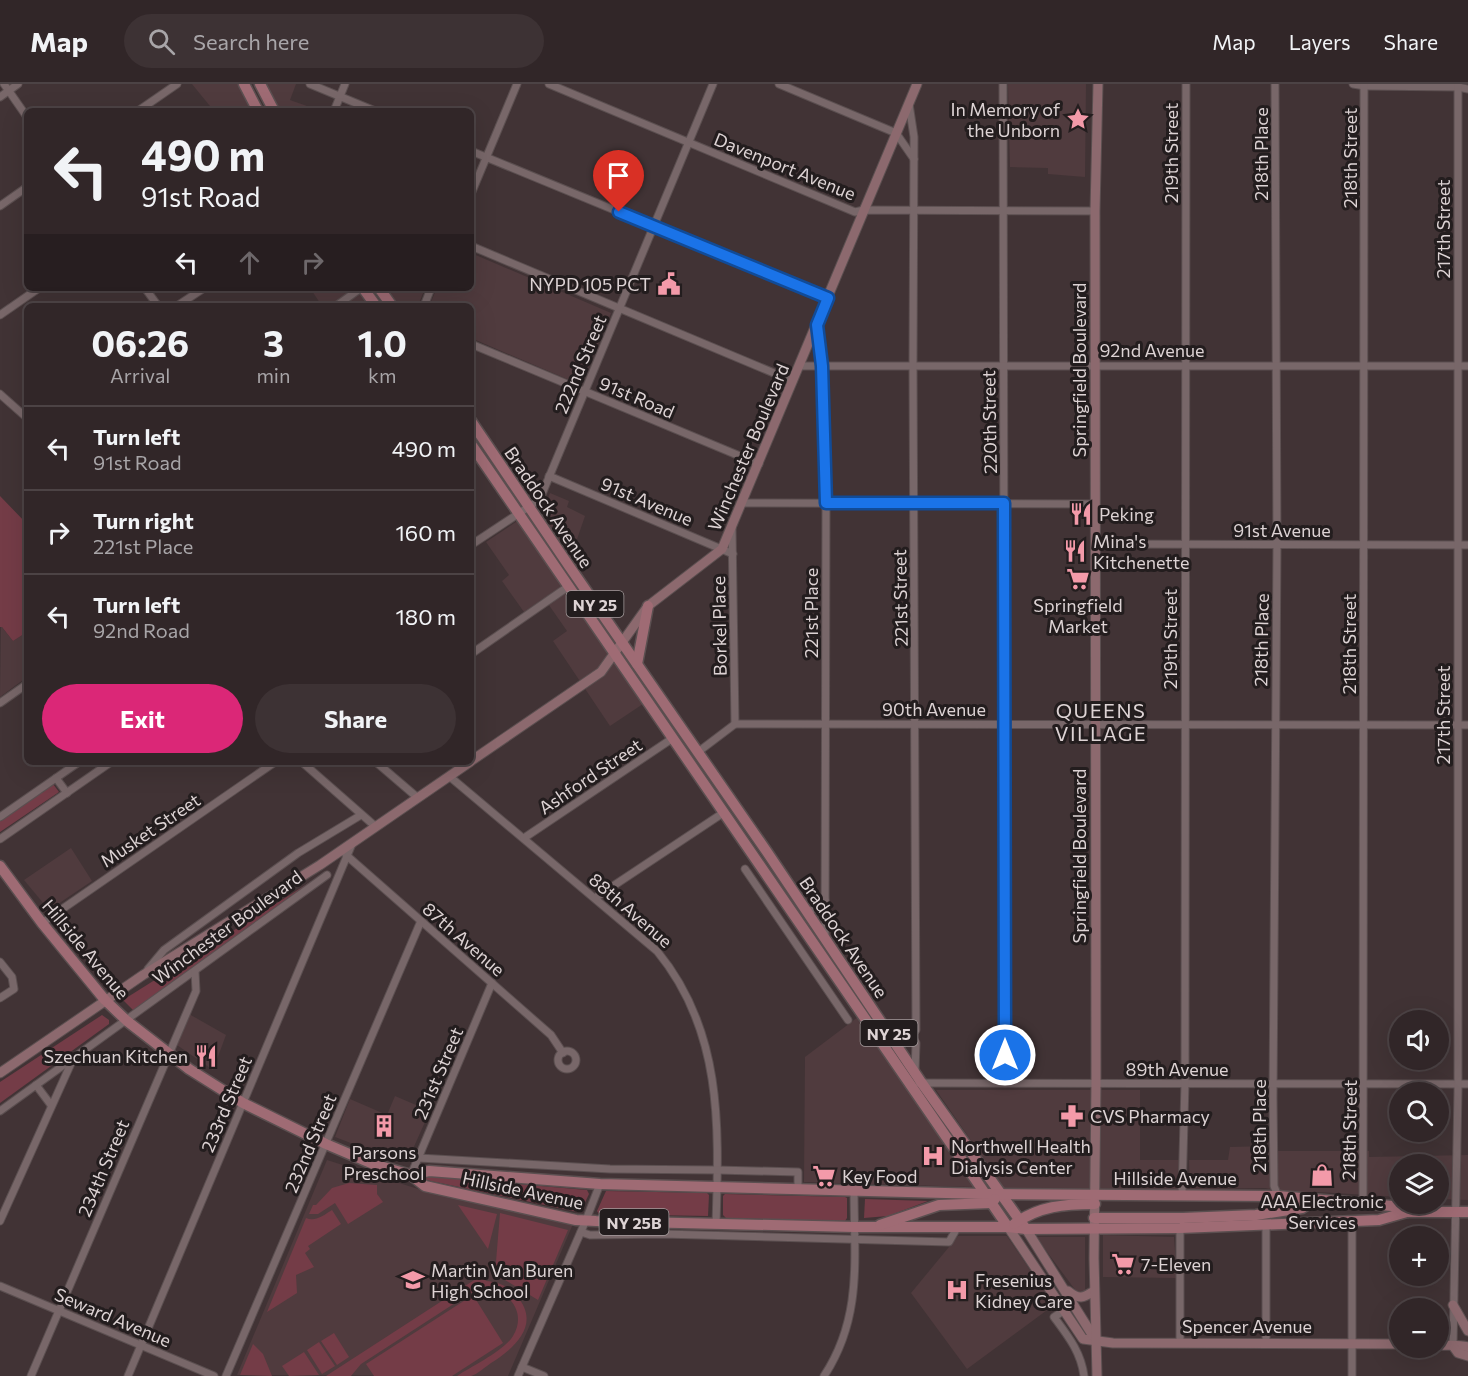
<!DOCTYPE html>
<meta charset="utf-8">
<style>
:root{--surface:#312628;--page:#3d3234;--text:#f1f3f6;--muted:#a8a5a8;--line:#4c4345;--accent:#db2777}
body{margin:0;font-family:Commissioner,sans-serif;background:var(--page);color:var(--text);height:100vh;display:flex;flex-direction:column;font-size:22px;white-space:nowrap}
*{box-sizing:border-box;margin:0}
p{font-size:20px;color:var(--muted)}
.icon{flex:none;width:33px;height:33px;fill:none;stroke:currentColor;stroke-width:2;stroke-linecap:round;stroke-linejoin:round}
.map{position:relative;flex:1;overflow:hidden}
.drawer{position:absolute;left:24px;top:219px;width:450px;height:462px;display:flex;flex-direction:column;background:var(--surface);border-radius:9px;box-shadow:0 6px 24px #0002,0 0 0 2px var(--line)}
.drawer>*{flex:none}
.hud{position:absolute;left:24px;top:24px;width:450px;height:183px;border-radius:9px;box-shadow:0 6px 24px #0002,0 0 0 2px var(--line);background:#312628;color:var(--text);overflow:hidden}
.tools{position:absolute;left:1389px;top:926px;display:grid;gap:12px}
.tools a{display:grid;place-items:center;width:60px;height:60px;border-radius:50%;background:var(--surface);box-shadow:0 6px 24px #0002,0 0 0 2px var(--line);font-size:30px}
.pin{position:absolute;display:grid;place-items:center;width:51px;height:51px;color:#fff;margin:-62px -26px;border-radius:50% 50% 50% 0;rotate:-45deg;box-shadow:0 0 6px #0007}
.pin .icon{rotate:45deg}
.me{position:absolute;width:66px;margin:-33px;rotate:0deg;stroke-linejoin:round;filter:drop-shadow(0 0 4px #0008)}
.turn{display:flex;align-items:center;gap:21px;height:126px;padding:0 18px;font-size:27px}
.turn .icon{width:78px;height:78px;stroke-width:2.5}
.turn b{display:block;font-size:42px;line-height:51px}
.lanes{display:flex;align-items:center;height:57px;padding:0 18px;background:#0003;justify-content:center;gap:30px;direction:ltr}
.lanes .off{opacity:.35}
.eta{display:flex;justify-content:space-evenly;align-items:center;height:102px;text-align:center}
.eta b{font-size:36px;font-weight:700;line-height:42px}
.cta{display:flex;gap:12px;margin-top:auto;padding:12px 18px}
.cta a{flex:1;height:69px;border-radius:36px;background:var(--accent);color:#fff;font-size:24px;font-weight:700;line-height:69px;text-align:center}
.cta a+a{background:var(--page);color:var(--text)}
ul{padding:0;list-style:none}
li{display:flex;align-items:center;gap:18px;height:84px;padding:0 18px;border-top:2px solid var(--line)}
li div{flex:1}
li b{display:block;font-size:22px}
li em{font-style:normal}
header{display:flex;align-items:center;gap:36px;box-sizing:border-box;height:84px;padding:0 30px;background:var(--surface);border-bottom:2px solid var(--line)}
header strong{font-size:28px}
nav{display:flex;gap:33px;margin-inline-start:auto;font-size:21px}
.search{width:420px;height:54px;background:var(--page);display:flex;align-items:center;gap:15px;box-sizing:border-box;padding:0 21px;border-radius:33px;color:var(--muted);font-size:22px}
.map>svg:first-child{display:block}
.built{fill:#503b3e}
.green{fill:#743c47}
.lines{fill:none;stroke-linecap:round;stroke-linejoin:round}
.street-casing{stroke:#5b4f50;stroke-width:9}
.secondary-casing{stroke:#5b4f50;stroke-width:11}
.primary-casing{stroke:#5b4f50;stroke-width:13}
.street{stroke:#786769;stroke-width:7}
.secondary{stroke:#8c696e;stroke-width:9}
.primary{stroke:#9f6b74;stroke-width:10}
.route-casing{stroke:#114b97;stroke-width:15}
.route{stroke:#1a73e8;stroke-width:10}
.labels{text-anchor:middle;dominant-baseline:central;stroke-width:6;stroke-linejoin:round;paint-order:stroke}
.shield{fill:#231d1e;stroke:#a59c9d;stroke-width:1.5}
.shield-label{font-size:16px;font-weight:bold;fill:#ddd3d4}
.poi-label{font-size:18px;fill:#ddd3d4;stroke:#231d1e;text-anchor:start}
.street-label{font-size:18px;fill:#ddd3d4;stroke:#231d1e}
.neighbourhood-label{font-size:20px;letter-spacing:1.5px;fill:#ddd3d4;stroke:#231d1e}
</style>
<header>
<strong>Map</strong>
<div class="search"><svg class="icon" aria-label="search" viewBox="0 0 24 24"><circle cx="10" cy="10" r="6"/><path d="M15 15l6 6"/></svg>Search here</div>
<nav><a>Map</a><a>Layers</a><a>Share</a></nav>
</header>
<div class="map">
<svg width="1468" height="1292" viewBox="0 0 1468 1292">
<rect width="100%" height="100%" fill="#413335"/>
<!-- built -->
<g class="built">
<path d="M192 0H238L252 27H214Z"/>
<path d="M266 0H296L290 16 321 27H280Z"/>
<path d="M1008 0H1086L1085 93 1048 90V84L1010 83Z"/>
<path d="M471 169 611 229 581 301 471 254V222H429L437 204H471Z"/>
<path d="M310 204H357L369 222H322Z"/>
<path d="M384 204H425L418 222H396Z"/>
<path d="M550 409 569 417 567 423 585 432 571 473 541 431Z"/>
<path d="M519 436 646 618 610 642 553 557 567 547 544 514 524 528 502 497 509 491 486 458Z"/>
<path d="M1 542 13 557 27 548V593L0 613Z"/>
<path d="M71 764 92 797 49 826 24 796Z"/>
<path d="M189 930 226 951 213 986 177 961Z"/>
<path d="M858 933 974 1103 804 1098 805 973Z"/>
<path d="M936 1006H1140V1076H1179L1180 1105 1004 1104Z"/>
<path d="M395 1012 430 1027 407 1078 377 1069 335 1053 350 1015 387 1031Z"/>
<path d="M1269 1062V1067H1369V1073L1468 1071V1116L1439 1115 1438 1080H1400L1399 1113 1319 1108 1295 1109 1265 1104 1190 1105 1189 1076H1228L1230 1063Z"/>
<path d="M327 1076 418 1105 573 1140 508 1292 237 1291Z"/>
<path d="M1103 1151 1174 1153 1177 1194 1103 1193Z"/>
<path d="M958 1152H1007L1054 1221 967 1285 911 1209Z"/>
<path d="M1036 1153H1085V1211H1079Z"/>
</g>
<!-- green -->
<g class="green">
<path d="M0 412 27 440V548L13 557 2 543H0Z"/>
<path d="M53 700 59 708 0 748V737Z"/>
<path d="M315 795 134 927 123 916Z"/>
<path d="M102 931 109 936V940L0 1019V998Z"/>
<path d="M425 1092 587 1106 589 1110 581 1127 578 1128 426 1096Z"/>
<path d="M349 1099 377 1101V1110L383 1118 348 1140 335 1119 318 1130H309L313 1121H316L332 1104Z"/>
<path d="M606 1107 707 1109 709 1111 708 1132 599 1130 597 1127Z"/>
<path d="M725 1110 845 1113 847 1114V1134L845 1137 726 1134 723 1131V1112Z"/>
<path d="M865 1115 928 1117 888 1132 864 1134Z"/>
<path d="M458 1121 497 1130 488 1165Z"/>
<path d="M332 1126 341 1140 308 1162 310 1165 305 1169 314 1183 296 1191 297 1209 267 1228 306 1134C316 1138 324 1131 332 1126Z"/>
<path d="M500 1129 568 1146 538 1216 495 1190Z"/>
<path d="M482 1191 486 1197C498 1198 508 1202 516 1211 542 1240 515 1264 491 1279 485 1283 478 1290 471 1292 467 1292 461 1292 457 1292 472 1282 504 1267 513 1252 531 1222 497 1195 469 1210L361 1280 351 1292H326Z"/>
<path d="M473 1211 503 1259 452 1292H374L366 1280Z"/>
<path d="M334 1249 349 1273 337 1281 321 1257Z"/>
<path d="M319 1258 335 1282 322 1290 307 1266Z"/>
<path d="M253 1260 263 1270 272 1292 240 1291Z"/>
<path d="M304 1268 319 1291 289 1292 282 1282Z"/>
</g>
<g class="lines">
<!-- street casing -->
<g class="street-casing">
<g id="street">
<path d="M4 0 27 33"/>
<path d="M310 0 375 27"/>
<path d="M549 0 855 128 864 126 1095 127"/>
<path d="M779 0 896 49 914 75"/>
<path d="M1003 0 1005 999"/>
<path d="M1275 0 1277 462 1273 1014 1274 1102 1278 1112"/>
<path d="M1353 0 1365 2 1458 3 1468 5"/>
<path d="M0 13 18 0"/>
<path d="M138 27 177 0"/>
<path d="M334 27 345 0"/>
<path d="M471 67 828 214"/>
<path d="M471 110 517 0"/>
<path d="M0 122 27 103"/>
<path d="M471 162 793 297"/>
<path d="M145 204 158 222"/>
<path d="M177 222 204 204"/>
<path d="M336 222 361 204"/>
<path d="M424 222 431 204"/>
<path d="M0 231 39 204"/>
<path d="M817 241 822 282 826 419 825 852"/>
<path d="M471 260 759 380"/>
<path d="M800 282H1468"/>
<path d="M0 310 27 334"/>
<path d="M549 392 733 470"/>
<path d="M743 419 1095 420"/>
<path d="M732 444 735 640"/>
<path d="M1095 460 1468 461"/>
<path d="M471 461 536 418 542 410 713 0"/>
<path d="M471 570 569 502"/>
<path d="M0 619 27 600"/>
<path d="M698 668 735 640 1468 641"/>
<path d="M302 678 376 743"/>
<path d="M376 678 418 714"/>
<path d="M449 692 657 867C723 947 719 1043 716 1140"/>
<path d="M56 694 67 709"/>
<path d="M0 733 79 678"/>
<path d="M524 754 673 654"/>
<path d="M0 755 111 678"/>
<path d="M346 771 551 951 563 969"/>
<path d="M745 785 848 936"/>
<path d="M595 814 723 729"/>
<path d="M808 829 825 816"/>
<path d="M42 839 275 678"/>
<path d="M0 878 12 893 14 905 0 914"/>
<path d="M148 885 164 866 298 769 361 731"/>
<path d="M910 950 916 959 915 988"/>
<path d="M896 960 916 946 913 281 914 53 909 20"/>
<circle cx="567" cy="976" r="9"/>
<path d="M919 999 1468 1000"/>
<path d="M36 1001 51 1021"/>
<path d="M0 1027 327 791"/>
<path d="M419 1074 610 1085 717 1086 798 1088V1105"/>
<path d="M411 1091 492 899"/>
<path d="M1182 1110 1185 999 1186 0"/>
<path d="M1363 1120 1364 0"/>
<path d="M0 1137 73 975"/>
<path d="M1266 1141V1259"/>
<path d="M581 1148 590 1151 663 1150 949 1158 957 1144"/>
<path d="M0 1202 214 1292"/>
<path d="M1065 1226 1054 1233C1068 1252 1081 1268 1084 1292"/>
<path d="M1180 1259V1144"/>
<path d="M1453 1262 1458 1007V0"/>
<path d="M522 1283 544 1292"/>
<path d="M31 1292 196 907 195 887"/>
<path d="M128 1292 352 760"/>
<path d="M226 1292 421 837"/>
<path d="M518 1292 586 1136 600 1100"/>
<path d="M824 1292C863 1233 854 1173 854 1106"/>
<path d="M1352 1292V1138"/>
</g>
</g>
<!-- secondary casing -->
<g class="secondary-casing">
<g id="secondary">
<path d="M471 677 601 588 648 522 722 465 917 0"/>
<path d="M0 989 143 891 320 781 470 678"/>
<path d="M1008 1143 1083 1255 1113 1259 1400 1260"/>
<path d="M1026 1145 1093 1252"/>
<path d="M1068 1207C1079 1216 1083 1214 1094 1207"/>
<path d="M1453 1221 1468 1247"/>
<path d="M1438 1261C1449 1262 1458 1260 1468 1263"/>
<path d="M1453 1262 1458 1269 1468 1272"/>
<path d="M1097 1292 1094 1174 1096 999 1095 127 1098 0"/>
</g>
</g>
<!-- primary casing -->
<g class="primary-casing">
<g id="primary">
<path d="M244 0 258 27"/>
<path d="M260 0 274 27"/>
<path d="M363 204 376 222"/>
<path d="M379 204 392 222"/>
<path d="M471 337 569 482 767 768 921 998 1026 1145"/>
<path d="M471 360 1008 1143"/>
<path d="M637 580 648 522"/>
<path d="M0 782 42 839 105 916 127 937 189 985 243 1019 326 1060 373 1080 411 1091 425 1102 576 1136 596 1137 854 1143H1008L1026 1145 1180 1144 1379 1136 1407 1128H1468"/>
<path d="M411 1091 429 1087 600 1100 984 1110 1278 1112 1392 1122 1407 1128"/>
<path d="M1094 1134H1183L1256 1131 1302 1124 1314 1116"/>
<path d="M1014 1140C1039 1122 1064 1120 1095 1120"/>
<path d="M880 1141 939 1121 991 1119 995 1115"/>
</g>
</g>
<!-- street -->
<use href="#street" class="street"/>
<!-- secondary -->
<use href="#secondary" class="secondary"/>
<!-- primary -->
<use href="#primary" class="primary"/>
</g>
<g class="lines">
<!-- route casing -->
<g class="route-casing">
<path id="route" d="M619 128 828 214 817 241 822 282 826 419H1004L1005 971"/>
</g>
<!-- route -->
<use href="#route" class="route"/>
</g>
<!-- icons -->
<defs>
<g id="sight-bare" transform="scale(1.8)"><path d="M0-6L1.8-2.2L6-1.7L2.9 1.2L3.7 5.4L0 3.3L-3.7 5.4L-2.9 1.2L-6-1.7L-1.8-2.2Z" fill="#f39aa9" stroke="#231d1e" stroke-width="2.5" paint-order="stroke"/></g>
<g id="civic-bare" transform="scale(1.8)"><path d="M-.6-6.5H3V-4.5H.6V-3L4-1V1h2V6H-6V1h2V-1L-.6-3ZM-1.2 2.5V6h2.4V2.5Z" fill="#f39aa9" stroke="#231d1e" stroke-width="2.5" paint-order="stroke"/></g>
<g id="restaurant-bare" transform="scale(1.8)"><path d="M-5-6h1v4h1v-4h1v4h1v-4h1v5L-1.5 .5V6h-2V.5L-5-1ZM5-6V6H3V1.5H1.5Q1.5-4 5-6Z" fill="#f39aa9" stroke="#231d1e" stroke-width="2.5" paint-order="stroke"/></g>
<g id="supermarket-bare" transform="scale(1.8)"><path d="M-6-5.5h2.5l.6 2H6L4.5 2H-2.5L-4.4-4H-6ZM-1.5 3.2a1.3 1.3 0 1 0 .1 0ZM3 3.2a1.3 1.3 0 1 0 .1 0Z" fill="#f39aa9" stroke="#231d1e" stroke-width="2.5" paint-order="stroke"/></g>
<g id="pharmacy-bare" transform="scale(1.8)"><path d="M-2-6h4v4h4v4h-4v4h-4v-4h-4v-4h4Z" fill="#f39aa9" stroke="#231d1e" stroke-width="2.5" paint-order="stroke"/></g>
<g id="building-bare" transform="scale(1.8)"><path d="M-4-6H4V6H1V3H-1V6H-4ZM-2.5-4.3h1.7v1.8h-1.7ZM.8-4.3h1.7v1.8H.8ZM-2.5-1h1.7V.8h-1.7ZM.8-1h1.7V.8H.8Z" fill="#f39aa9" stroke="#231d1e" stroke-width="2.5" paint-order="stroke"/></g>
<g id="hospital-bare" transform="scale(1.8)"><path d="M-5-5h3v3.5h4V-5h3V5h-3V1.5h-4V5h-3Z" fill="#f39aa9" stroke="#231d1e" stroke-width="2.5" paint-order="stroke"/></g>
<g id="shop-bare" transform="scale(1.8)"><path d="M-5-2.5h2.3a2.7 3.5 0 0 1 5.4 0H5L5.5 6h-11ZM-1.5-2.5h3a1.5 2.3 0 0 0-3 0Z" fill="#f39aa9" stroke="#231d1e" stroke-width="2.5" paint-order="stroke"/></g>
<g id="school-bare" transform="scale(1.8)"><path d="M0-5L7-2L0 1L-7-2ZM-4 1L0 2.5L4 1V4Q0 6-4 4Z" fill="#f39aa9" stroke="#231d1e" stroke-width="2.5" paint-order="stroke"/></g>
</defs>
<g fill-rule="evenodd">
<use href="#sight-bare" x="1078" y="35"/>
<use href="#civic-bare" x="669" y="200"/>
<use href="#restaurant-bare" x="1081" y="430"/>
<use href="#restaurant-bare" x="1075" y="467"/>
<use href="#supermarket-bare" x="1078" y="495"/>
<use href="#restaurant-bare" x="206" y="972"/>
<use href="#pharmacy-bare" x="1072" y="1032"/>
<use href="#building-bare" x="384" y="1042"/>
<use href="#hospital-bare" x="933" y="1072"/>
<use href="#shop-bare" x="1322" y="1091"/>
<use href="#supermarket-bare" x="824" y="1092"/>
<use href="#supermarket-bare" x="1123" y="1180"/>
<use href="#school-bare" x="413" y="1196"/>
<use href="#hospital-bare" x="957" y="1206"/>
</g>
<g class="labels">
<!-- shield labels -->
<g class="shield">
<rect x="566.5" y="507" width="57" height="26" rx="4.5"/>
<rect x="860.5" y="936" width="57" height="26" rx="4.5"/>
<rect x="599.5" y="1125" width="69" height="26" rx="4.5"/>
</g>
<g class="shield-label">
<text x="595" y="520">NY 25</text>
<text x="889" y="949">NY 25</text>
<text x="634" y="1138">NY 25B</text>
</g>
<!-- poi labels -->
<g class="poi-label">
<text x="1060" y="25" text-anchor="end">In Memory of<tspan x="1060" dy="21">the Unborn</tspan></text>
<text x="651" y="200" text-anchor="end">NYPD 105 PCT</text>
<text x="1099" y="430">Peking</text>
<text x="1093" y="457">Mina's<tspan x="1093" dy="21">Kitchenette</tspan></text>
<text x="1078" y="521" text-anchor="middle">Springfield<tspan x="1078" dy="21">Market</tspan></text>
<text x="188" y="972" text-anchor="end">Szechuan Kitchen</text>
<text x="1090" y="1032">CVS Pharmacy</text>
<text x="951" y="1062">Northwell Health<tspan x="951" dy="21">Dialysis Center</tspan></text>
<text x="384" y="1068" text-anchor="middle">Parsons<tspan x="384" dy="21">Preschool</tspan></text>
<text x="842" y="1092">Key Food</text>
<text x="1322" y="1117" text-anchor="middle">AAA Electronic<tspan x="1322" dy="21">Services</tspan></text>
<text x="1141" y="1180">7-Eleven</text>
<text x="431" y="1186">Martin Van Buren<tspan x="431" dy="21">High School</tspan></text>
<text x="975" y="1196">Fresenius<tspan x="975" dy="21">Kidney Care</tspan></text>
</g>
<!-- street labels -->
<g class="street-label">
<text transform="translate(1171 69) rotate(-90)">219th Street</text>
<text transform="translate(1261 70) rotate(-90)">218th Place</text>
<text transform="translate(1350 74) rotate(-90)">218th Street</text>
<text transform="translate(785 82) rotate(22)">Davenport Avenue</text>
<text transform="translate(1443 145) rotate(-90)">217th Street</text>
<text x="1152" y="266">92nd Avenue</text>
<text transform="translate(580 280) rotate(-67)">222nd Street</text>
<text transform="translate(1079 286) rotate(-90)">Springfield Boulevard</text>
<text transform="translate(637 313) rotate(23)">91st Road</text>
<text transform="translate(989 338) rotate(-91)">220th Street</text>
<text transform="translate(748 363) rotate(-67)">Winchester Boulevard</text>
<text transform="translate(647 417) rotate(23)">91st Avenue</text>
<text transform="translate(549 423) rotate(56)">Braddock Avenue</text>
<text x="1282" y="446">91st Avenue</text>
<text transform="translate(900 514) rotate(-91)">221st Street</text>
<text transform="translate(811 529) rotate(-90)">221st Place</text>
<text transform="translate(719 542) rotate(-91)">Borkel Place</text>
<text transform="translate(1170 555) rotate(-90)">219th Street</text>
<text transform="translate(1261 556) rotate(-89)">218th Place</text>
<text transform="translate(1349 560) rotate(-90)">218th Street</text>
<text x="934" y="625">90th Avenue</text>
<text transform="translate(1443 631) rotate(-90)">217th Street</text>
<text transform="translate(590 692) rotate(-34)">Ashford Street</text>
<text transform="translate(150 746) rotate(-34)">Musket Street</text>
<text transform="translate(1079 772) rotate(-90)">Springfield Boulevard</text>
<text transform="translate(631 826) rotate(41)">88th Avenue</text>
<text transform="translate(227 843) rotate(-36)">Winchester Boulevard</text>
<text transform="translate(844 853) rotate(56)">Braddock Avenue</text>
<text transform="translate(464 855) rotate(41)">87th Avenue</text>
<text transform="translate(86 865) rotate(50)">Hillside Avenue</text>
<text x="1177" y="985">89th Avenue</text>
<text transform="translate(438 989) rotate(-67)">231st Street</text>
<text transform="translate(226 1020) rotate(-67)">233rd Street</text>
<text transform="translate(1259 1042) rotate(-90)">218th Place</text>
<text transform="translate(1349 1046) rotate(-89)">218th Street</text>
<text transform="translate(310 1059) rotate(-67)">232nd Street</text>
<text transform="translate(103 1084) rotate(-67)">234th Street</text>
<text x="1175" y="1094">Hillside Avenue</text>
<text transform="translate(523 1106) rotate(12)">Hillside Avenue</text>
<text transform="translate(113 1233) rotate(23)">Seward Avenue</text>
<text x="1247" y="1242">Spencer Avenue</text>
</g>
<!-- neighbourhood labels -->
<g class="neighbourhood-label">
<text x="1101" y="626">QUEENS<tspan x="1101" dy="23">VILLAGE</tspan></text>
</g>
</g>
</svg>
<div class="tools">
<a><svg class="icon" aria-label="sound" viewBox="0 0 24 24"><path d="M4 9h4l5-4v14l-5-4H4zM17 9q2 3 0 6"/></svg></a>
<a><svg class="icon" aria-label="search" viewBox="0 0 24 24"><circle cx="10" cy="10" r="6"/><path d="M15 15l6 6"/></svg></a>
<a><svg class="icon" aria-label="layers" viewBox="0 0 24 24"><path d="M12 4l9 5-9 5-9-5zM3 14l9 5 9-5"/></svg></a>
<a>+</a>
<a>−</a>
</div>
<div class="pin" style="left:619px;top:128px;background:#d93025"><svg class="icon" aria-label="arrive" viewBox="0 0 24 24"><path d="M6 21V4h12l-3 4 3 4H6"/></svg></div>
<svg class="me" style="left:1005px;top:971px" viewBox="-20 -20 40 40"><circle r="17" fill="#1a73e8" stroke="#fff" stroke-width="3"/><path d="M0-11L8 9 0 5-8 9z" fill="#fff"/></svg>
<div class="hud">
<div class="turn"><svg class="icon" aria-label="left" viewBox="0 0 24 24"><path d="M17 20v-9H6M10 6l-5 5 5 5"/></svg><div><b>490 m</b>91st Road</div></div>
<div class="lanes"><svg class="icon" aria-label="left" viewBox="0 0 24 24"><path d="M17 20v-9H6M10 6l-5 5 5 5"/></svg><svg class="icon off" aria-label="ahead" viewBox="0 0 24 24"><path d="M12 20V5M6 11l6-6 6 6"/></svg><svg class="icon off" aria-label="right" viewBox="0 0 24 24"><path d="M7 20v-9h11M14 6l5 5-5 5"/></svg></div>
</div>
<section class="drawer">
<div class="eta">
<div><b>06:26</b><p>Arrival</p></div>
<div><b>3</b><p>min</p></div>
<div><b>1.0</b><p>km</p></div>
</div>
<ul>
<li><svg class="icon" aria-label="left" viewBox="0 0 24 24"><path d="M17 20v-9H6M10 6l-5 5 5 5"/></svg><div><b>Turn left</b><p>91st Road</p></div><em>490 m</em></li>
<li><svg class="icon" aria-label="right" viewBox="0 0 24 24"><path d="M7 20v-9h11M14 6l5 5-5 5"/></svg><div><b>Turn right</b><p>221st Place</p></div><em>160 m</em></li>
<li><svg class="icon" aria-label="left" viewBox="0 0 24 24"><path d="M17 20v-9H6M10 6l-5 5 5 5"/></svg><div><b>Turn left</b><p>92nd Road</p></div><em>180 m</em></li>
</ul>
<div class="cta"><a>Exit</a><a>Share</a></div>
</section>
</div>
